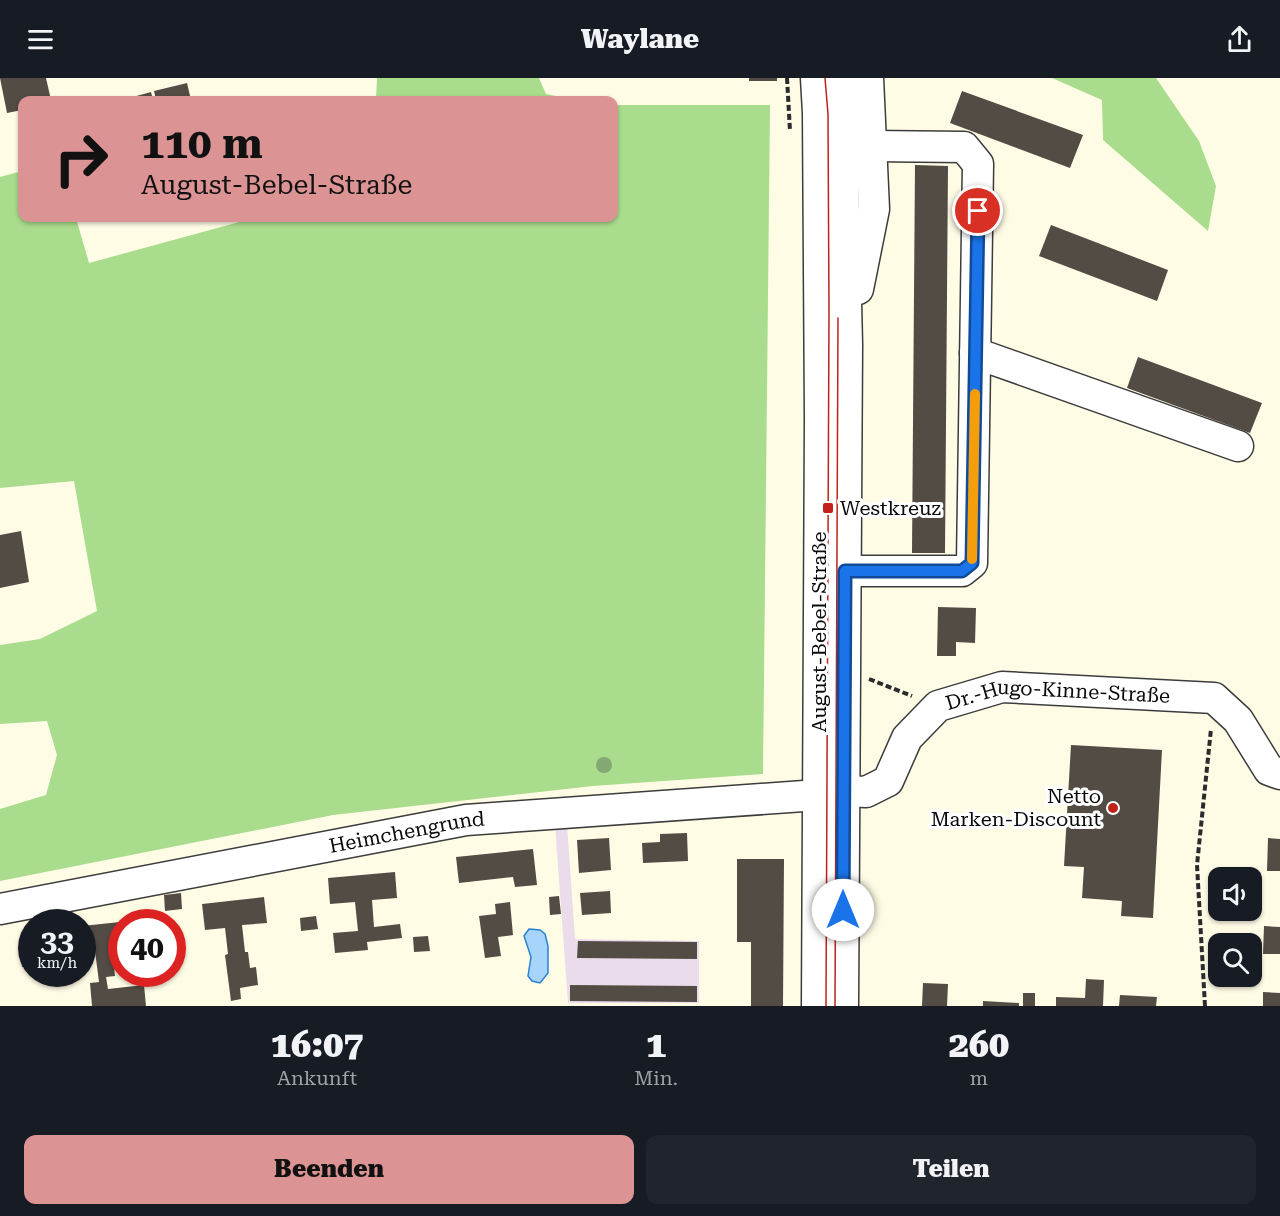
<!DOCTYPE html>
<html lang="de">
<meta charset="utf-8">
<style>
:root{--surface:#171b24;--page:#20242c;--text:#f1f3f6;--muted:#9ea1a6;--accent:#db9493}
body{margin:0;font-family:"Roboto Serif",serif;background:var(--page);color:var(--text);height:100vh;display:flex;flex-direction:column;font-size:22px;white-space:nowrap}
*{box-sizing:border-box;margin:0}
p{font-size:20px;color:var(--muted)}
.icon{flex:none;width:33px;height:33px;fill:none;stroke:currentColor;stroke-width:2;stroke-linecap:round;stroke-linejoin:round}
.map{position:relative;height:928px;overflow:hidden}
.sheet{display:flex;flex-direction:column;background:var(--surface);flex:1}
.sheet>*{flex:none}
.hud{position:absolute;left:18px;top:18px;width:600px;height:126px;border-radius:12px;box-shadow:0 2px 4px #0004;background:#db9493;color:#111;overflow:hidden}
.fabs{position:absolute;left:1208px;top:789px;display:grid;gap:12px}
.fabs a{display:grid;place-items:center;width:54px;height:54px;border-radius:12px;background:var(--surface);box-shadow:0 2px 4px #0004;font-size:30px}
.speed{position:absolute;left:18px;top:831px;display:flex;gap:12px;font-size:30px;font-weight:700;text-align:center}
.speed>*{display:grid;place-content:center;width:78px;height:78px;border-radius:50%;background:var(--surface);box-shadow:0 2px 4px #0004;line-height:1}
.speed small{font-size:15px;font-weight:400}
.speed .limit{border:9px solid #d22;background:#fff;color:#111}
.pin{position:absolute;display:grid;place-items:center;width:51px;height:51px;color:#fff;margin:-26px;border:3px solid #fff;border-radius:50%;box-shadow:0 2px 6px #0007}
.me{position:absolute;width:66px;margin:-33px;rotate:0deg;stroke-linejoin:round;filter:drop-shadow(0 0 4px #0008)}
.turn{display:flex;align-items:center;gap:21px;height:126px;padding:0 24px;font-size:27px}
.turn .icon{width:78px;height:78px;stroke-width:2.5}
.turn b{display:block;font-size:42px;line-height:51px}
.eta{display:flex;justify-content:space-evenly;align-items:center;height:102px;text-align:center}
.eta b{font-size:36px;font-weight:800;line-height:42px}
.button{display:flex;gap:12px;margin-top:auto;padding:12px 24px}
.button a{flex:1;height:69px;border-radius:12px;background:var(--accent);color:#111;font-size:24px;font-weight:800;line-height:69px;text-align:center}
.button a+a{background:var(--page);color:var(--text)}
header{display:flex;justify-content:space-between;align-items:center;height:78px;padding:0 24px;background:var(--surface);font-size:27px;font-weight:800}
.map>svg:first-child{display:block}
.industrial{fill:#eadcea}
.forest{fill:#a9dc8c}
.water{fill:#a7d4fa;stroke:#2a82d5;stroke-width:1.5}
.building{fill:#534c45}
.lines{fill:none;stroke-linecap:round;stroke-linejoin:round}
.minor-casing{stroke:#3c3c3c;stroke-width:33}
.path{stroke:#2b2b2b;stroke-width:4;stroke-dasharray:6 3;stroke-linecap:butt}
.minor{stroke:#fff;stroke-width:30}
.tram{stroke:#c1211a;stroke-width:1.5}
.tree{fill:#84a874}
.route-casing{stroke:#114b97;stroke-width:15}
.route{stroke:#1a73e8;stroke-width:10}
.slow{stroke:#f59e0b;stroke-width:10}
.poi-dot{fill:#c1211a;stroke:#fff;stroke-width:2}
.labels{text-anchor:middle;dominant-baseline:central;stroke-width:6;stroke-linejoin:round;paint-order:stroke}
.poi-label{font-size:20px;fill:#090909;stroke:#fff;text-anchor:start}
.street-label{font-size:20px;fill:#090909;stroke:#fff}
</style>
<header><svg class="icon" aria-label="menu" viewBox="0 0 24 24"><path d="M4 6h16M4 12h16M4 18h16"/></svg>Waylane<svg class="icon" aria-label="share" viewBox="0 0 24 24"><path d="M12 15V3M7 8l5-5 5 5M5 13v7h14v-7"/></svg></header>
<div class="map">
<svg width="1280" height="928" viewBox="0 0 1280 928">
<rect width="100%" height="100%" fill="#fffce6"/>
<!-- industrial -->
<path class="industrial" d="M567 746 575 861 699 863V925H568L555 747Z"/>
<!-- forest -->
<g class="forest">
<path d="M377 0H539L546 16 574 22H376Z"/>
<path d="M1052 0H1156L1199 63 1216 108 1208 153 1103 62 1102 22Z"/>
<path d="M614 27H770L763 696 593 708 333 737 0 803V731L46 717 57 677 47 643 0 646V567L40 561 97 533 74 403 0 410V99L22 93V140H76L89 185 254 140H614Z"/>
</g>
<!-- water -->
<path class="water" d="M529 851 540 852 545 856 548 868V895L540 905 532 903 528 898 531 879 524 858Z"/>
<!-- building -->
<g class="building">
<path d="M0 0H46L51 22H22V32L7 35Z"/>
<rect x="749" y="0" width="28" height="3"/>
<path d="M187 5 191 22H156L154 13Z"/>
<path d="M962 13 1083 57 1070 90 950 45Z"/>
<path d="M151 14 153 22H122Z"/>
<path d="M915 87 948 88 945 475H912Z"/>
<path d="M1051 147 1168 192 1157 223 1039 178Z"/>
<path d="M1138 279 1262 325 1250 355 1127 310Z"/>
<path d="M21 453 29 504 0 510V457Z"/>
<path d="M938 529 976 530 975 565 956 564V578H937Z"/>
<path d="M1071 667 1162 672 1153 840 1121 838 1122 823 1082 820 1084 789 1064 788Z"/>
<path d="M687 755 688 783 643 785 642 765 660 764V756Z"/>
<path d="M609 760 611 792 579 795 577 762Z"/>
<path d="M1268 760 1280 761V793H1267Z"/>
<path d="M533 771 537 807 515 809 513 799 459 805 456 779Z"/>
<path d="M737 781H784L783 928H751V864H737Z"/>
<path d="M395 794 397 820 372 822 374 849 400 846 402 860 367 864 368 872 335 875 333 855 358 853 355 824 330 826 328 800Z"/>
<path d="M610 813 611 835 582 837 580 815Z"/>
<path d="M181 815 182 831 165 833 164 817Z"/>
<path d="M559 818 561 836 550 837 549 819Z"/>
<path d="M264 819 267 845 242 847 245 874H248L250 890 256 889 258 907 240 910 241 921 231 923 225 877 228 876 225 850 205 852 202 826Z"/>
<path d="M510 824 513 857 498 859 501 878 485 880 479 838 496 836 495 826Z"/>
<path d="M316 838 318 851 301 853 300 840Z"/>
<path d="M120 844 122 870 112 871 115 898 106 899 108 911 144 907 146 928H92L90 905 99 904 95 873 85 874 82 848Z"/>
<path d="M1264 848 1280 849V876H1263Z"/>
<path d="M428 858 430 873 414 874 413 859Z"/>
<path d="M32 859V888L22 889 20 860Z"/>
<path d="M578 863 697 864V881L577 880Z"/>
<path d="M1086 901 1104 902 1103 928H1056V919L1085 920Z"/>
<path d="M923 905 948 906 947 928H922Z"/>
<path d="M570 907 697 908V924L570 923Z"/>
<path d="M1263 914 1280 915V928H1263Z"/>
<rect x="1023" y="915" width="12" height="13"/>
<path d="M1120 917 1157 919 1156 928H1119Z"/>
<path d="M983 923 1019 925V928H983Z"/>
</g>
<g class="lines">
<!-- minor casing -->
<g class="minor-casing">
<g id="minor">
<path d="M816 0 818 35 820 341 817 928"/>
<path d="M841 0 847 267 843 928"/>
<path d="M858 211 874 131 868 0"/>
<path d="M975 275 1238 368"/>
<path d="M845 493H962L972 485 978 86 964 69 871 68"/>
<path id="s1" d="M844 713 866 714 888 703 907 660 938 628 1002 609 1214 620 1238 642 1269 692 1280 696"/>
<path id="s2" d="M0 831 466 742 818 717"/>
</g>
</g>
<!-- path -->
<g class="path">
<path d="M787 0 790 53"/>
<path d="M869 601 912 618"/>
<path d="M1205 928 1197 787 1211 651"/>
</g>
<!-- minor -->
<use href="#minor" class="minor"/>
<!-- tram -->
<g class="tram">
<path d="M825 0 828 36 829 235 826 928"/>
<path d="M835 928 838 240"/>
</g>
</g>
<!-- trees -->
<circle class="tree" cx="604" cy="687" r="8"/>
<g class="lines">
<!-- route casing -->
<g class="route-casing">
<path id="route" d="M843 832 845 493H962L972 485 978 133"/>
</g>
<!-- route -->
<use href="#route" class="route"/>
<!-- slow -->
<path class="slow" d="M972 481 975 316"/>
</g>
<!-- markers -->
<g class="poi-dot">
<rect x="822" y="424" width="12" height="12" rx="3"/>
<circle cx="1113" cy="730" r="6"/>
</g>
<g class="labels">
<!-- poi labels -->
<g class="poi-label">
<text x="840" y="430">Westkreuz</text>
<text x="1101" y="718" text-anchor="end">Netto<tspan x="1101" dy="23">Marken-Discount</tspan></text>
</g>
<!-- street labels -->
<g class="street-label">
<text transform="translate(819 554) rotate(-90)">August-Bebel-Straße</text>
<text stroke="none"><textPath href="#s1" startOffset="260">Dr.-Hugo-Kinne-Straße</textPath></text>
<text stroke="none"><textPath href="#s2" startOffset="414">Heimchengrund</textPath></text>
</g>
</g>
</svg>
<div class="fabs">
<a><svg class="icon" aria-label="sound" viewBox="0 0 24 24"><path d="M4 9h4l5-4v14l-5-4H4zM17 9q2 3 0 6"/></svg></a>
<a><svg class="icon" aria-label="search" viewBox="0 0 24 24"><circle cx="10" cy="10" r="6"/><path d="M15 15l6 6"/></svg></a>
</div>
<div class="speed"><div>33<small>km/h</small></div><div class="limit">40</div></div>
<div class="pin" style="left:978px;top:133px;background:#d93025"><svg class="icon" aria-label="arrive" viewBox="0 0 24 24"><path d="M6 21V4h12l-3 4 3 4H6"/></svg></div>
<svg class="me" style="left:843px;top:832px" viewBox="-20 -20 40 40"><circle r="19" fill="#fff"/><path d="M0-13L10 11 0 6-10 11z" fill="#1a73e8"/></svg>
<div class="hud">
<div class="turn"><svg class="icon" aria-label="right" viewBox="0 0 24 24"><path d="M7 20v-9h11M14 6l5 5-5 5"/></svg><div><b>110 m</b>August-Bebel-Straße</div></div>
</div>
</div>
<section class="sheet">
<div class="eta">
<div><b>16:07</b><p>Ankunft</p></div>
<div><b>1</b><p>Min.</p></div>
<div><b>260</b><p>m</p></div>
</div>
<div class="button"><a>Beenden</a><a>Teilen</a></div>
</section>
